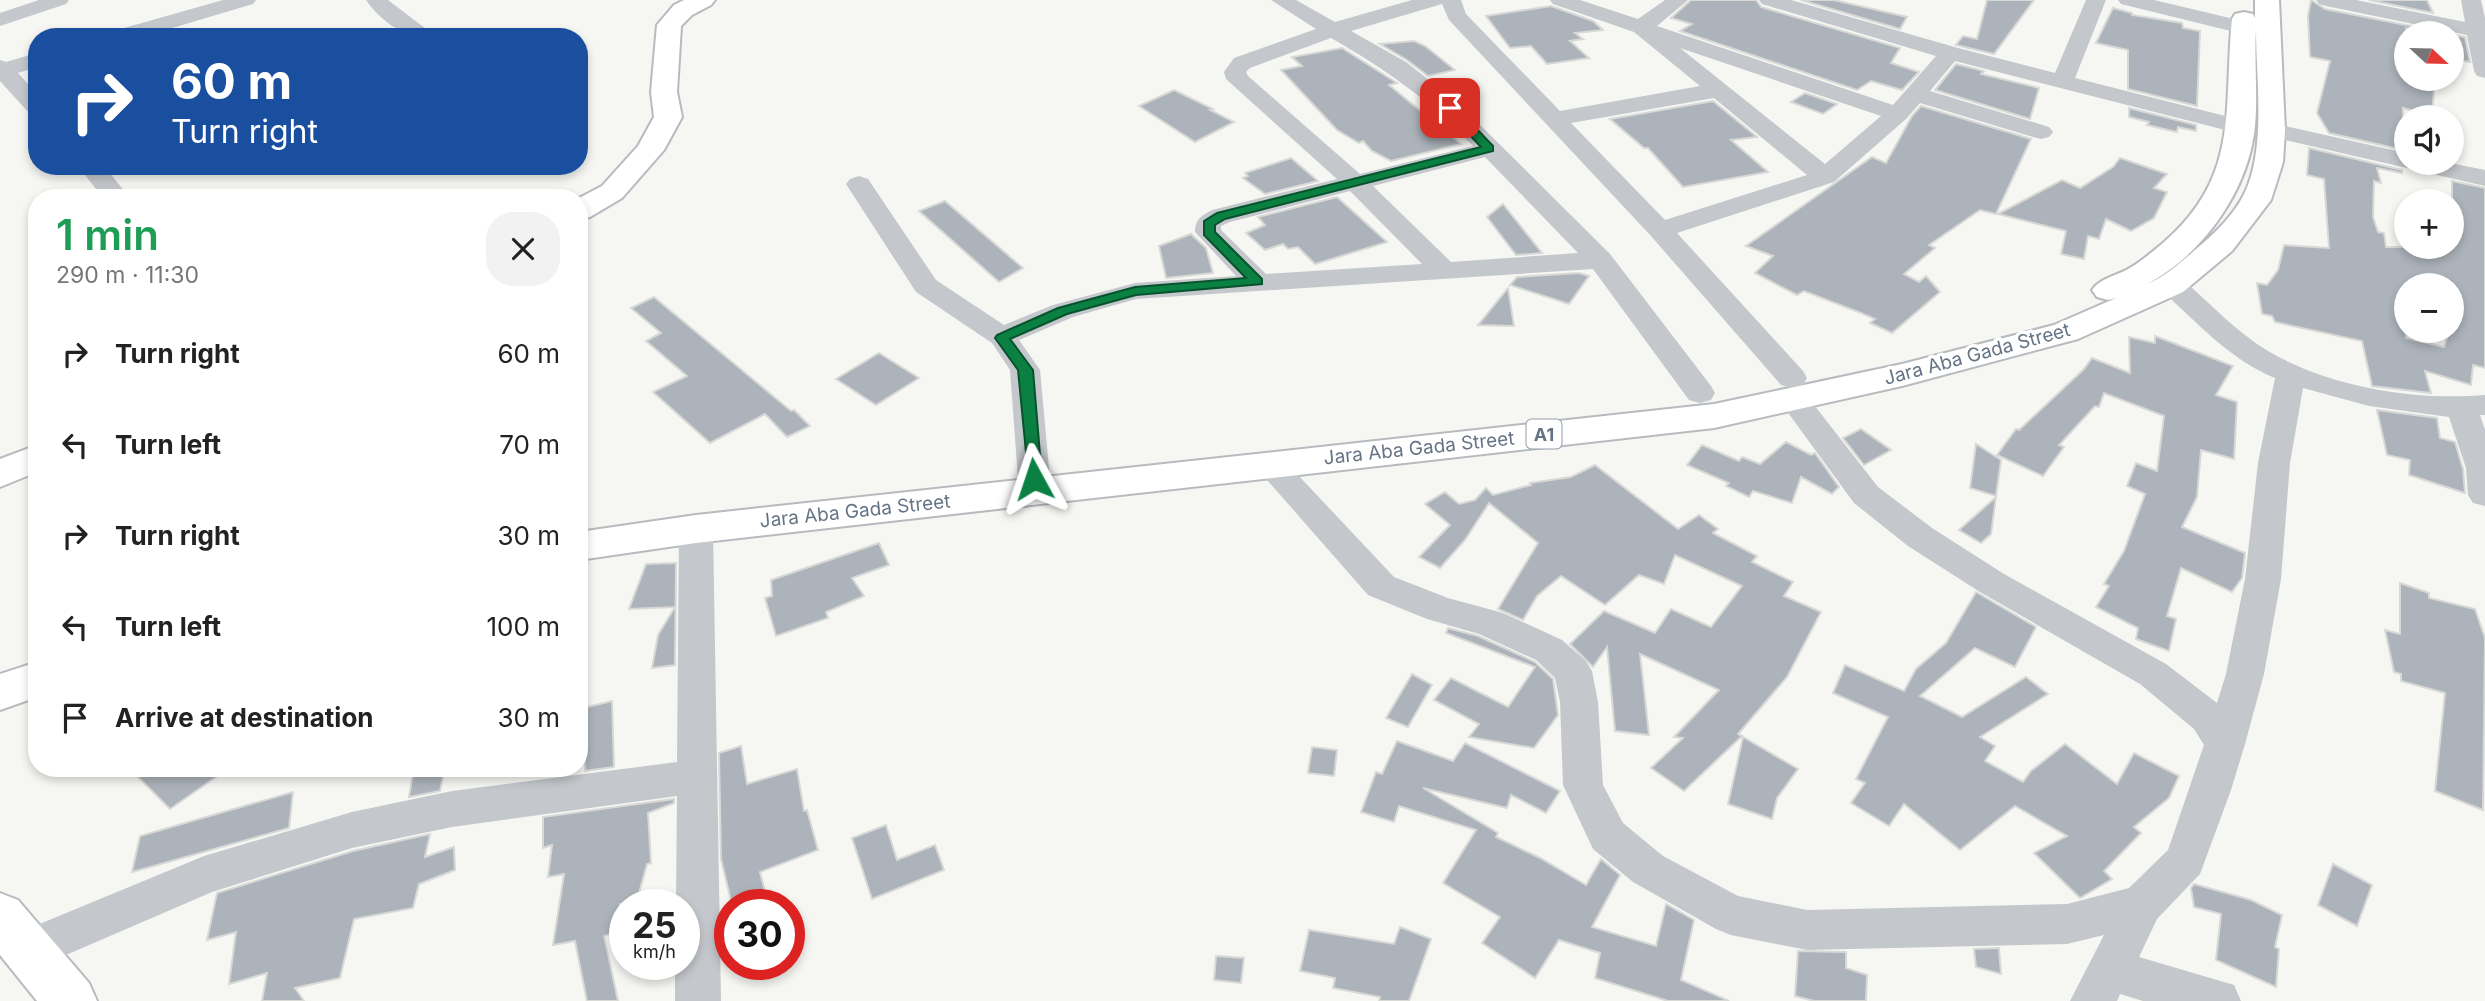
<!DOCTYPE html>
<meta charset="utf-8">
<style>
:root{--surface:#fff;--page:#f2f2f2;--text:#222;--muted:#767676}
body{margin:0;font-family:Inter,sans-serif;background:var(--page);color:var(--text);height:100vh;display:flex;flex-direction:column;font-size:26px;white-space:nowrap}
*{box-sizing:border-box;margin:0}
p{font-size:23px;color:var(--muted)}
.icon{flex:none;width:38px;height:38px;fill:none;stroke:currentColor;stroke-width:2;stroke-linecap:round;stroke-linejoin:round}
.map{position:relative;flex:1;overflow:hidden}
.drawer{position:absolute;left:28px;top:189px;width:560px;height:588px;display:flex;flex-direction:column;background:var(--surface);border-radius:28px;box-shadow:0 4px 10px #0003}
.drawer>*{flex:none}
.guide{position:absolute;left:28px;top:28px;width:560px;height:147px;border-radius:28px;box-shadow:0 4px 10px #0003;background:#1a4fa0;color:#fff;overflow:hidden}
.needle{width:46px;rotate:112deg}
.tools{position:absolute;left:2394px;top:21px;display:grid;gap:14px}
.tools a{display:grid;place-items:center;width:70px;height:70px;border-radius:50%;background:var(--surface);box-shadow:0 4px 10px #0003;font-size:35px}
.speed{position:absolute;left:609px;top:889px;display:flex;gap:14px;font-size:35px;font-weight:700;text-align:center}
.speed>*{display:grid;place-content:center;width:91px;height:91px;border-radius:50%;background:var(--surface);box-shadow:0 4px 10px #0003;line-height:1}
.speed small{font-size:18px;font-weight:400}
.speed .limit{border:10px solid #d22;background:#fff;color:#111}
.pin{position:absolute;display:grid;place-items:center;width:60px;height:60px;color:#fff;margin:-30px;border-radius:14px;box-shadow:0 4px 10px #0006}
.me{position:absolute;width:77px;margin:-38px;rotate:355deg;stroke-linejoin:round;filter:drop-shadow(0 0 5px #0008)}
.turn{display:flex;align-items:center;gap:24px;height:147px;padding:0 28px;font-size:32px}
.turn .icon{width:91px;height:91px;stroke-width:2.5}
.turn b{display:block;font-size:49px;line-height:60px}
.round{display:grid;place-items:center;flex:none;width:74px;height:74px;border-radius:28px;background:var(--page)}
.overview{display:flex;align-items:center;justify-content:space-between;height:119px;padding:0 28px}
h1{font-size:42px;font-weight:600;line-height:52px;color:#1e9e55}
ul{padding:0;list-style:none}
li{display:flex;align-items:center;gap:21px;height:91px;padding:0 28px}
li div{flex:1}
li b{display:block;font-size:26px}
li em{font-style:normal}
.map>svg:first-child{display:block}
.building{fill:#acb3ba;stroke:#d8d8d6;stroke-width:2;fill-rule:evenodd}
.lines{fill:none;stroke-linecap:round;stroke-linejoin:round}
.secondary-casing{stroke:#b6bbc0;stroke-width:4}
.primary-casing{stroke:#b7bbbf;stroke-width:4}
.street{fill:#c4c7cb;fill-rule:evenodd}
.secondary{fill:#fff;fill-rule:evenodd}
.primary{fill:#fff;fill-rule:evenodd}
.route{fill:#0b8043;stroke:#07532c;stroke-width:2}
.labels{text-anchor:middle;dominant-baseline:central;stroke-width:7;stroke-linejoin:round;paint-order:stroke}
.shield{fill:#fff;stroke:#939eaa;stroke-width:2}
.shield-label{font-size:18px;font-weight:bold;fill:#657485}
.street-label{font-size:19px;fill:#657485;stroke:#fff}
</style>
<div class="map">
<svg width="2485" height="1001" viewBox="0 0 2485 1001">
<rect width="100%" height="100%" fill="#f6f7f3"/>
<!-- building -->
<g class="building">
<path d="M1691 0H1756L1761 7 1900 48 1891 63 1919 72 1902 90 1871 81 1857 90 1680 31 1692 24 1671 18Z"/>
<path d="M1801 0H1834L1907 17 1900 29Z"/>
<path d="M1987 0H2034L1994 54 1956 45 1963 36 1977 39Z"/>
<path d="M2311 0 2325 9 2441 32 2428 33 2406 28V79H2435L2432 115 2403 108V150L2329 133 2317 113 2330 61 2310 57 2308 16Z"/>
<path d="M2369 0H2427L2433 13Z"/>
<path d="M1551 6 1593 21 1603 30 1575 33 1583 39 1570 41 1589 58 1547 64 1531 46 1510 48 1486 16Z"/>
<path d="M2113 8 2132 13V15L2182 23 2183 28 2200 31 2197 106 2128 89V50L2096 43Z"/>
<path d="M2452 35 2465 37 2470 62 2452 59Z"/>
<path d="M1414 41 1425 46 1455 70 1428 76 1407 60 1380 44Z"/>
<path d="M1342 48 1397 83 1389 85 1461 144 1391 161 1372 151 1363 141 1359 143 1337 130 1281 70 1302 66 1292 57Z"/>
<path d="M1956 64 1984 71 1981 74 2039 88 2030 119 1935 90Z"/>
<path d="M1174 90 1213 109 1210 110 1234 122 1195 142 1139 106Z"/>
<path d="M1805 93 1837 104 1823 114 1791 102Z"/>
<path d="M1713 101 1757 137 1731 140 1768 172 1683 187 1648 148H1644L1610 119Z"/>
<path d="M1921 106 2031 139 1996 214 1980 210 1929 245 1935 248 1904 274 1919 282 1926 276 1940 292 1892 333 1870 323 1875 319 1861 313 1804 291 1797 295 1755 273 1773 256 1746 246 1872 157 1886 163 1912 116Z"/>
<path d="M2129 108 2196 125V131L2178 127 2177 132 2147 125 2149 122 2129 117Z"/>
<path d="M2309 148 2402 170V173L2377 168 2381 183 2374 181 2373 217 2378 232 2384 233 2386 247H2452V181L2485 188V368L2473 365 2471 385 2425 371 2431 393 2372 386 2362 341 2275 322 2272 316 2262 314 2257 283 2267 285 2278 270 2284 245 2329 248 2324 179 2307 175ZM2406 285H2452V331H2449L2444 347 2406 338Z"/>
<path d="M1291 158 1318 181 1265 194 1243 178 1248 176 1245 173Z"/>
<path d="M2120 158 2167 174 2154 188 2167 192 2154 218 2131 231 2106 219 2099 239 2088 236 2084 259 2061 254 2066 231 1998 214 2062 180 2080 188 2113 167Z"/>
<path d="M1337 197 1387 242 1315 264 1298 247 1288 249 1283 244 1265 250 1246 233 1265 225 1258 217Z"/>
<path d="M945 201 1023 268 999 282 919 211Z"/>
<path d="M1503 204 1542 253 1516 255 1487 217Z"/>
<path d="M1191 234 1206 248 1213 273 1166 278 1159 246Z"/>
<path d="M1579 273 1589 276 1569 304 1510 285 1517 277Z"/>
<path d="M1508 288 1514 326 1478 325Z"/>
<path d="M654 297 791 411 794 410 810 426 787 437 765 414 710 443 653 392 687 376 646 341 661 333 631 308Z"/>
<path d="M2155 336 2233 366 2216 395 2237 402 2234 459 2201 450 2197 497 2182 527 2245 553 2242 578 2232 592 2181 568 2167 616 2176 619 2169 651 2136 639 2138 628 2096 607 2109 586 2104 584 2124 551 2145 494 2127 486 2136 463 2157 471 2164 416 2104 393 2099 407 2095 406 2059 445 2064 447 2043 476 1997 455 2016 429 2019 430 2084 369 2092 358 2130 373 2129 337 2155 343Z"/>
<path d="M879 353 919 378 876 405 836 379Z"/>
<path d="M2377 410 2437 418 2440 438 2455 442 2463 469 2465 493 2409 475 2410 460 2387 455Z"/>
<path d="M1861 429 1891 450 1864 465 1843 438Z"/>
<path d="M1786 442 1811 455 1815 453 1839 487 1832 494 1801 477 1792 503 1753 491 1749 497 1726 486 1729 483 1687 465 1702 445 1739 461 1742 457 1760 464Z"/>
<path d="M1976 444 2001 460 1996 496 1970 488Z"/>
<path d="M1595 465 1678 529 1699 515 1718 529 1713 533 1757 556 1752 562 1793 582 1784 596 1821 612 1787 677 1738 734 1742 736 1684 791 1651 768 1683 738 1674 737 1719 690 1640 654 1649 735 1615 731 1607 647 1593 667 1570 644 1604 611 1655 633 1671 609 1711 627 1742 586 1675 555 1664 584 1639 575 1605 605 1561 576 1537 596 1523 620 1498 609 1538 543 1489 503 1465 540 1440 568 1419 557 1450 525 1425 504 1445 492 1459 504 1475 500 1486 488 1493 495 1531 485 1530 483 1571 477Z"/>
<path d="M1996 497 1991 534 1981 543 1959 530Z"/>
<path d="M879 543 889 565 852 578 864 596 826 612 828 618 776 636 765 598 772 596 771 580Z"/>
<path d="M676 563 675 665 652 668 658 635 675 607 629 609 646 564Z"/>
<path d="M2400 583 2429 593V598L2475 609 2485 638 2483 810 2435 791 2445 693 2401 681V674L2394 672 2385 630 2400 634Z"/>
<path d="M1976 592 2036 627 2015 667 1975 648 1920 696 1962 717 2026 677 2048 694 1980 737 1995 746 1985 761 2023 782 2031 771 2065 744 2117 784 2134 753 2179 776 2169 798 2134 827 2141 833 2104 871 2112 879 2080 898 2034 853 2067 836 2015 806 1960 850 1904 804 1889 826 1851 803 1865 783 1856 779 1888 717 1833 693 1845 665 1904 691 1916 669 1946 643Z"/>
<path d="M1448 628 1478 636 1535 662 1553 679 1558 715 1534 748 1469 737 1479 724 1434 700 1451 678 1508 707 1535 667 1446 633Z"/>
<path d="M1412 674 1432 685 1408 727 1386 718Z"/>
<path d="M612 701 614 767 585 771 583 708Z"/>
<path d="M1743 737 1798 769 1777 798 1772 819 1728 804Z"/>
<path d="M1397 741 1453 761 1465 743 1560 791 1546 813 1511 795 1507 808 1423 788 1498 833 1496 837 1540 858 1586 885 1601 859 1620 875 1592 927 1656 946 1666 904 1694 920 1681 980 1729 1001H1668L1595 978 1600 953 1559 940 1535 978 1482 943 1500 917 1443 883 1476 830 1399 806 1394 822 1361 812 1376 772 1382 774Z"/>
<path d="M741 746 747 784 797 769 804 811 807 810 818 850 760 872 765 892 732 905 721 859 719 753Z"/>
<path d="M1312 747 1337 750 1334 776 1308 773Z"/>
<path d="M129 768H229L170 809Z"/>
<path d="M433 768H445L440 791 409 797 413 773Z"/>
<path d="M293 792 289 828 132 872 140 836Z"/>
<path d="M674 799V803L648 813 651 863 647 864 636 904H620L616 933 604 936 618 1001H587L575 941 553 945 564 874 548 877 552 845 543 848V817Z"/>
<path d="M886 825 897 860 935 845 944 870 872 899 852 838Z"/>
<path d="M430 834 425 857 454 847 455 870 419 884 413 908 354 919 340 978 295 988 304 1001H262L267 973 229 984 236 932 207 940 217 893 353 851Z"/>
<path d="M2333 864 2372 885 2357 926 2318 905Z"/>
<path d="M2194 884 2251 900 2282 915 2275 947 2279 949 2276 987 2216 960 2221 914 2194 907 2191 888Z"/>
<path d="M1400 927 1431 939 1409 1001H1379L1380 997 1333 988 1335 978 1300 971 1309 930 1394 944Z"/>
<path d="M1999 948 2001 974 1976 967 1974 949Z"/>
<path d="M1798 951 1846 952V968L1867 975 1866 1001H1814L1795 996Z"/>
<path d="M1216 956 1244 958 1241 983 1214 980Z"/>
</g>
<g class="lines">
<!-- secondary casing -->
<g class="secondary-casing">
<g id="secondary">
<path d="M684 0H715L711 5 692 15 681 26 677 92 682 117 664 150 622 198 590 217 579 220V198L602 186 638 146 654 117 651 92 657 25 674 5Z"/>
<path d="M37 445V472L0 487V459Z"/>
</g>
</g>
<!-- primary casing -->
<g class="primary-casing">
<g id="primary">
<path d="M2255 0H2279L2285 130 2283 162 2271 200 2232 251 2183 292 2078 339 1902 386 1714 428 696 543 579 560V532L696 515 1714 404 1902 364 2054 325 2116 298 2108 300 2097 297 2092 290C2100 278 2116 276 2128 269 2141 262 2152 252 2163 243 2241 176 2223 109 2232 19L2235 14 2244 12 2253 14 2255 18ZM2256 29C2256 80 2267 154 2242 198 2231 218 2212 236 2195 250 2180 263 2166 276 2147 284 2204 254 2249 189 2255 126 2258 94 2254 61 2256 29Z"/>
<path d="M37 662V697L0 710V674Z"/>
<path d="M0 893 18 900 89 983 97 1001H37L0 955Z"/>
</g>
</g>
<!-- street -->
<g class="street">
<path d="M39 0H69L66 4 0 26V13Z"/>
<path d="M223 0H256L253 4 142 37H107L110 32Z"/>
<path d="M366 0H388L430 32 426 37C402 37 379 19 366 0Z"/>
<path d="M1271 0H1296L1335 22 1412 0H1461L1466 14 1560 111 1700 86 1634 32 1553 4 1550 0H1580L1638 19 1665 0H1688L1657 26 1893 105 1936 56 1762 4 1759 0H1791L1958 48 2055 73 2086 0H2106L2075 78 2249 122 2253 127 2249 132 2241 134 1955 61 1930 91 2049 127 2053 132 2049 137 2041 139 2033 137 1920 103 1906 119 1834 182 1677 233 1803 371 1807 378 1803 385 1792 388 1781 385 1651 236 1449 20 1442 4 1351 31 1406 62 1458 103 1610 254 1711 386 1715 393 1711 400 1700 403 1689 400 1593 269 1136 299 1073 317 1019 340 1040 370 1050 479 1046 487 1034 490 1022 487 1018 479 1010 370 992 343 916 292 846 184 850 179 859 176 868 179 936 280 1004 325 1053 305 1135 283 1236 276 1195 232C1195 219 1201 216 1212 210L1337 179 1226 79 1224 72 1234 58 1316 29ZM1331 38C1388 71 1427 98 1473 146L1360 174 1248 76 1246 72 1250 68ZM1680 48 1881 116 1825 164ZM1714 98 1807 175 1665 220 1571 123ZM1485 157 1578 253 1451 262 1373 186ZM1350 191 1422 264 1266 274 1221 230V226L1230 222Z"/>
<path d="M2118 0H2154L2251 23 2254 28 2251 33 2243 34 2121 4Z"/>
<path d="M2316 0H2356L2465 22 2461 0H2481L2485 18V78L2477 76 2474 71 2467 35 2326 6 2319 4Z"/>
<path d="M37 53V67L18 73 37 94V115L29 113 0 81V60L6 62Z"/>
<path d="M2271 123 2406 153V163H2450L2485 170V186L2263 135 2259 130 2263 125Z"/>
<path d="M78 166H104L130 198H103Z"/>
<path d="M2172 277 2182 279C2210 303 2236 332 2268 351 2329 387 2415 401 2485 395V415H2480L2485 430V506L2473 503 2468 495 2466 468 2449 417 2369 406 2303 388 2290 463 2281 579 2264 674 2245 744 2231 790 2200 874 2157 919 2139 957 2234 985 2241 1001H2143L2120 994 2117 1001H2070L2104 935 2067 944 1807 950 1731 935 1716 929 1633 882 1593 849 1563 785 1560 702 1555 678 1536 660 1479 634 1427 619 1368 595 1254 465 1259 457 1270 454 1281 457 1394 577 1448 598 1503 613 1562 640 1586 661 1592 671 1598 702 1603 785 1623 823 1663 856 1738 896 1807 910 2067 904 2129 888 2168 850 2204 745 2194 729 2140 684 1980 592 1908 546 1854 503 1778 399 1782 392 1793 389 1804 392 1878 487 1932 528 2004 574 2166 664 2217 703 2226 674 2245 579 2258 463 2275 378C2230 360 2197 322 2162 291L2158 285 2162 279Z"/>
<path d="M696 517 708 520 713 529 721 1001H675V964H684V905H676L677 796 452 827 352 848 212 892 29 971 13 965 7 950 13 935 204 856 352 812 452 791 677 762 679 529 684 520Z"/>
</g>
<!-- secondary -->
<use href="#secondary" class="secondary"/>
<!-- primary -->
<use href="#primary" class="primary"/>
</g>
<!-- route -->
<path class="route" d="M1446 105H1454L1493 146V151L1225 219 1215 225V232L1262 279V284L1136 295 1067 314 1010 339 1033 370 1042 479 1034 485 1029 483 1018 370 995 338 997 335 1058 308 1135 287 1246 278 1204 235V221L1217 213 1481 147 1446 110Z"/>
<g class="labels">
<!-- shield labels -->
<rect class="shield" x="1526.5" y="419.5" width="35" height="29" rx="5"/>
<g class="shield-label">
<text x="1544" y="434">A1</text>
</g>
<!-- street labels -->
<g class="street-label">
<text transform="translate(1977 354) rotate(-15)">Jara Aba Gada Street</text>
<text transform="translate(1419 448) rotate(-6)">Jara Aba Gada Street</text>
<text transform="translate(855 511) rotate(-6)">Jara Aba Gada Street</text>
</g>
</g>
</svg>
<div class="tools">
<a><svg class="needle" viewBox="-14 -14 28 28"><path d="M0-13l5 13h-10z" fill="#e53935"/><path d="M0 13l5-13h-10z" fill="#767676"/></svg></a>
<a><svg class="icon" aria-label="sound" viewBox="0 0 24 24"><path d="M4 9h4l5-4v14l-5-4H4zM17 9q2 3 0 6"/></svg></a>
<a>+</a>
<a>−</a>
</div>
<div class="speed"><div>25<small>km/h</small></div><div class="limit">30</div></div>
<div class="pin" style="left:1450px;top:108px;background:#d93025"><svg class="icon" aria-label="arrive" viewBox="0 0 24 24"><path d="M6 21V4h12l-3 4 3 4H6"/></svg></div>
<svg class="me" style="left:1034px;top:479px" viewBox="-20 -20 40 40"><path d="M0-17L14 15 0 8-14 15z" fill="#0b8043" stroke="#fff" stroke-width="4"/></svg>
<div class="guide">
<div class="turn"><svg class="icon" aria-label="right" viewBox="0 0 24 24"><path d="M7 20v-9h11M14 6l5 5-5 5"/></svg><div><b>60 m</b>Turn right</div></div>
</div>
<section class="drawer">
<div class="overview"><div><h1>1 min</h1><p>290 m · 11:30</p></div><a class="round"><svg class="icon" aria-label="close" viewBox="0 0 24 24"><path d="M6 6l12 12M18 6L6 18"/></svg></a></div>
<ul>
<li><svg class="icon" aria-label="right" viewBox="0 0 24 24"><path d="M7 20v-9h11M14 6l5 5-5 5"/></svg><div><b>Turn right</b></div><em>60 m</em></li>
<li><svg class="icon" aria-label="left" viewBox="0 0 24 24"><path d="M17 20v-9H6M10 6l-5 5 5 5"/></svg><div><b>Turn left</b></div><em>70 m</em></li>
<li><svg class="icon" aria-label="right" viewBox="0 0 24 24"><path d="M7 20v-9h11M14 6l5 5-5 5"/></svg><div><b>Turn right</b></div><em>30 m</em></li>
<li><svg class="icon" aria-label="left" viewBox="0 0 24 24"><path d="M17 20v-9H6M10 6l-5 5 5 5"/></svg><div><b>Turn left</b></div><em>100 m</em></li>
<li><svg class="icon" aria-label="arrive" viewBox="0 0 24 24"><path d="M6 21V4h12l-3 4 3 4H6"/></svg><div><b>Arrive at destination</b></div><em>30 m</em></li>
</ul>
</section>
</div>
